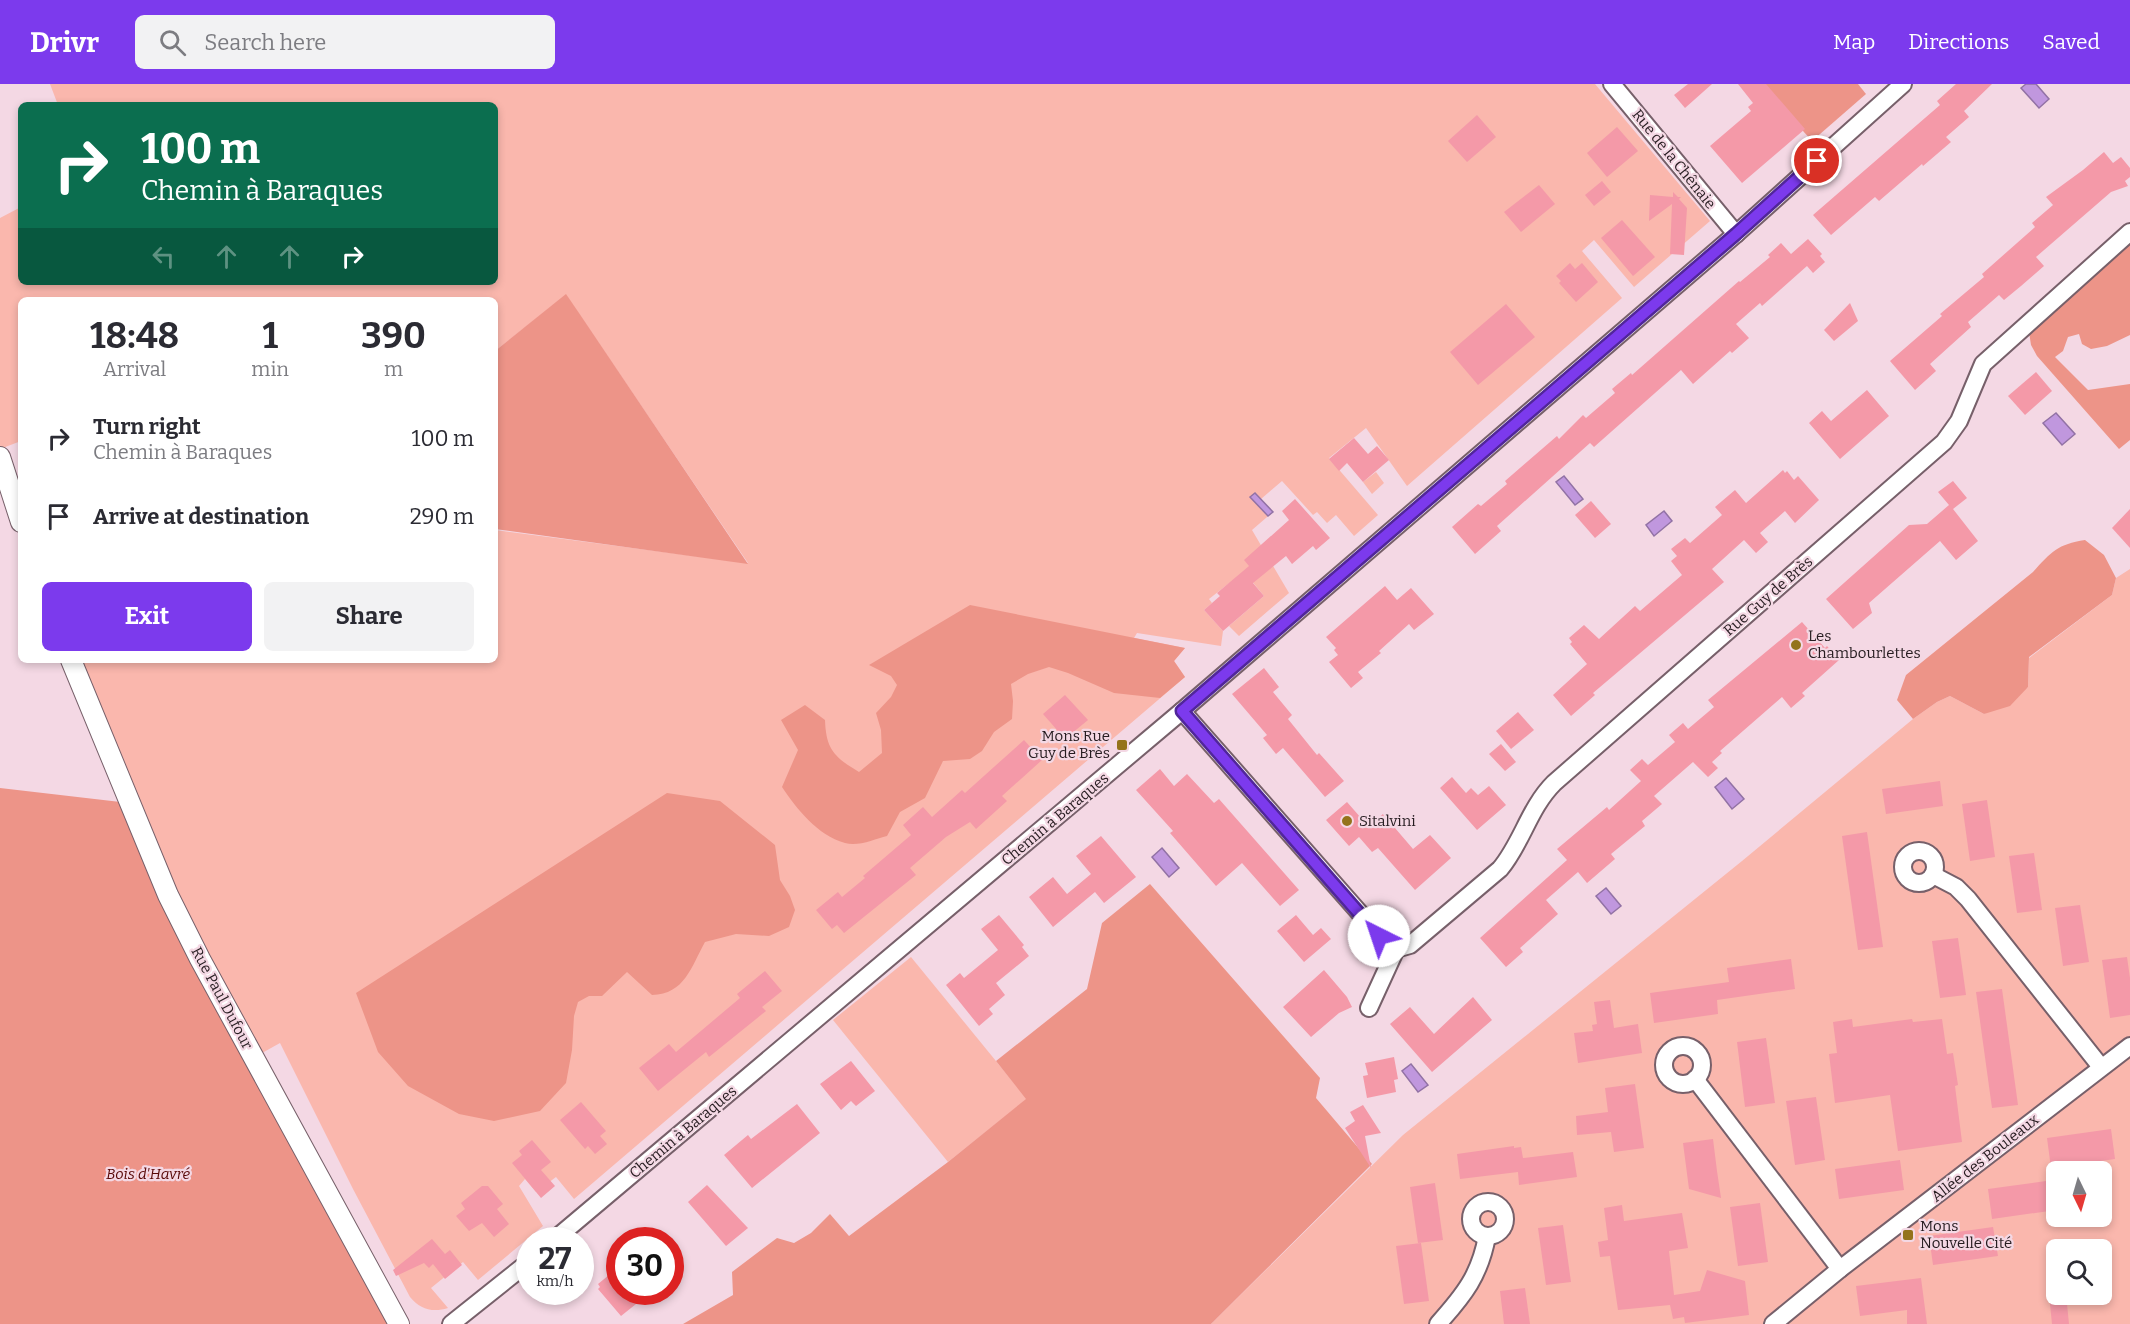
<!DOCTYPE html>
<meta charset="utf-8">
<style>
:root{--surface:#fff;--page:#f2f2f3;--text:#2b2b33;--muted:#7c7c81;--accent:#7c3aed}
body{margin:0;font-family:Bitter,serif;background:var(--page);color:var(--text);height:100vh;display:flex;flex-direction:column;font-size:22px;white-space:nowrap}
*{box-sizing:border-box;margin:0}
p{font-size:20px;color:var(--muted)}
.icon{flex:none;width:33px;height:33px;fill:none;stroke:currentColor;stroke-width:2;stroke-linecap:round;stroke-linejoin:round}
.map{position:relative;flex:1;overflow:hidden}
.side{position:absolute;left:18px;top:213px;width:480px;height:366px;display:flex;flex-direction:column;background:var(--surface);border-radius:9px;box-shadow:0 3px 9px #0003}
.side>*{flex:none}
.banner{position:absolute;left:18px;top:18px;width:480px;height:183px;border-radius:9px;box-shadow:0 3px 9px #0003;background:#0b6e4f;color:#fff;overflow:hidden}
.needle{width:39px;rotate:175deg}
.buttons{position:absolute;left:2046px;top:1077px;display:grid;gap:12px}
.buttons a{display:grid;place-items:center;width:66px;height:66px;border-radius:9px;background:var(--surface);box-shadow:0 3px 9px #0003;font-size:30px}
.speed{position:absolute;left:516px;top:1143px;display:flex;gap:12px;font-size:30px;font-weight:700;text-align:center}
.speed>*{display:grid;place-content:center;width:78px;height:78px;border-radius:50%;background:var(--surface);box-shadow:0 3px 9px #0003;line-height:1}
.speed small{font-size:15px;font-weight:400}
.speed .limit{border:9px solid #d22;background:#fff;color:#111}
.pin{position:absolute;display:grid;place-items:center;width:51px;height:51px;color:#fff;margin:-26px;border:3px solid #fff;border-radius:50%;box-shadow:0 2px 6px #0007}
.me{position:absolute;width:66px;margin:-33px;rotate:319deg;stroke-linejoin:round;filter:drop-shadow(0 0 4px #0008)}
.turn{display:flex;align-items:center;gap:21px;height:126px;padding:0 24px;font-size:27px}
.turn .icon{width:78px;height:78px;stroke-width:2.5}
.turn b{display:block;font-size:42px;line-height:51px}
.lanes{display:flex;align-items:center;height:57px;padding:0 24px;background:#0003;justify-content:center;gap:30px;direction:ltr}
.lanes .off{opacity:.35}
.eta{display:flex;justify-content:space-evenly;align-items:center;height:102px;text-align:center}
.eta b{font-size:36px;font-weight:700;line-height:42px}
.button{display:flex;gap:12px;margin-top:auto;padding:12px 24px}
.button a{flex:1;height:69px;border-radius:9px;background:var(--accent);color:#fff;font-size:24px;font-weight:700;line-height:69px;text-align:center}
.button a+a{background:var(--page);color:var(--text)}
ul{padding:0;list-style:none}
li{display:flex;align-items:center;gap:18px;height:78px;padding:0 24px}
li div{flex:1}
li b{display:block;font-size:22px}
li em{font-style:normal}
header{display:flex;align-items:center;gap:36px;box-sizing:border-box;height:84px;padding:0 30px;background:var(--accent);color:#fff}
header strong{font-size:28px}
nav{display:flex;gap:33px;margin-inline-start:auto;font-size:21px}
.search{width:420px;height:54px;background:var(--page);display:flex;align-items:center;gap:15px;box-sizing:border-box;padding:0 21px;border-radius:9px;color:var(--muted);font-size:22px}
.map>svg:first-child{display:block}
.green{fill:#fab7ad;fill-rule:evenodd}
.forest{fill:#ed9488}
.water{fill:#c097de;stroke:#9272a5;stroke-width:1.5}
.building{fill:#f499a8}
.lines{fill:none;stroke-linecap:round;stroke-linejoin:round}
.minor-casing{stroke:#77606a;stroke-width:20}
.tertiary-casing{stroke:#77606a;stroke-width:22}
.minor{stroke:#fff;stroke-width:16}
.tertiary{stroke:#fff;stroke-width:20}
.route-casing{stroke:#51269a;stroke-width:15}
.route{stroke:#7c3aed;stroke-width:10}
.poi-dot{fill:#94731b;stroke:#f4d8e4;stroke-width:2}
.labels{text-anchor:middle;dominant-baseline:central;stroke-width:4.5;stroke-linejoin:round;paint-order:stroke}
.street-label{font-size:15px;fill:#261c20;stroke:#f4d8e4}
.poi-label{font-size:15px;fill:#261c20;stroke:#f4d8e4;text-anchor:start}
.park-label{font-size:15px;font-style:italic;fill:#580706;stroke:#f4d8e4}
</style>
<header>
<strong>Drivr</strong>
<div class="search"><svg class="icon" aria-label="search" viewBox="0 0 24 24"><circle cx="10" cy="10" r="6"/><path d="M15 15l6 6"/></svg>Search here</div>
<nav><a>Map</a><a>Directions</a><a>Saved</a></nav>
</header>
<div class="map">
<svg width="2130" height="1240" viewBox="0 0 2130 1240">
<rect width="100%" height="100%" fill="#f4d8e4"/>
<!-- green -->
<g class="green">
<path d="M50 0H1595L1710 137 1634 203 1594 156 1582 167 1622 214 1407 402 1366 344 1329 374 1378 431 1354 452 1336 431 1327 439 1317 428 1313 431 1282 397 1261 415 1273 428 1252 446 1289 509 1239 552 1229 542 1264 512 1246 490 1228 500 1209 515 1212 519 1204 526 1223 547 1221 562 1137 549 1134 554 1185 564 1174 577 1185 593 574 1115 556 1093 536 1108 525 1095 519 1102 543 1142 478 1196 463 1178 431 1204 448 1224C432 1229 420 1225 410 1213L353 1105 280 959 253 974 71 576H495V446L748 479 566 211 495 267V216H21V357L0 365V134L21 123V198H495V21H58Z"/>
<path d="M1376 388 1384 399 1372 410 1363 398Z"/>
<path d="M2130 485V1240H1211L1403 1051 1742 777 1913 635 1937 618 1950 612 1984 630 2028 603 2029 574 2112 511 2116 494ZM2056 1088H2102V1132H2056ZM2056 1166H2102V1210H2056Z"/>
<path d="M911 873 1027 1015 948 1078 833 936Z"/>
</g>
<!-- forest -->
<g class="forest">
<path d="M1761 0H1858L1866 10 1812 57Z"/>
<path d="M2130 160V251L2107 262 2091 265 2082 260 2079 250 2068 253 2063 267 2055 273 2088 306 2130 300V356L2119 365 2037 272 2031 261 2029 248Z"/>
<path d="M566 210 579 229 748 480 495 445V267Z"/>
<path d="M2085 456 2104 471 2116 494 2112 511 2029 573 2028 603 2010 622 1984 630 1950 612 1937 618 1913 635 1897 616 1906 591 2033 488C2051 468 2058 460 2085 456Z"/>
<path d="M970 521 1185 564 1174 577 1185 593 1160 614 1114 609 1068 589 1049 583 1028 590 1011 600 1013 617 1012 635 994 648 982 667 970 675 943 677 925 714 900 728 887 752C875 755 858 763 845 759 817 751 797 725 782 703L798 666 781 636 805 621 825 636C826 665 834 673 859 688L882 669 881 646 876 629 891 613 897 601 891 592 869 581Z"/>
<path d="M0 704 129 719 399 1240H0Z"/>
<path d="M667 709 720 717 775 761 780 796 790 812 795 826 789 843 769 852 736 850 705 858C691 883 685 910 652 911L627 888 602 912H589L578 918 574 932 572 966 566 999 540 1027 494 1037 459 1030 408 1002 378 968 356 909Z"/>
<path d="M1150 800 1320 994 1316 1014 1372 1080 1211 1240H683L733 1211 732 1188 777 1154 794 1159 811 1149 830 1130 849 1152 948 1078 1026 1015 996 977 1087 905 1102 839Z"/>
</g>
<!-- water -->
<g class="water">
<path d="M2026 0H2036L2049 15 2039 24 2021 4Z"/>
<path d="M2056 329 2075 350 2062 361 2043 339Z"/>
<path d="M1564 392 1583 415 1575 421 1556 398Z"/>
<path d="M1255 409 1273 428 1268 432 1250 413Z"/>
<path d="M1664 427 1672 437 1654 452 1646 441Z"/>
<path d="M1726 694 1744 715 1732 725 1715 703Z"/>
<path d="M1162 764 1179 784 1169 793 1152 773Z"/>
<path d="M1606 804 1621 822 1611 830 1596 812Z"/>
<path d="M1411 980 1428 1001 1418 1008 1402 987Z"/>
</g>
<!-- building -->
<g class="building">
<path d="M1688 0H1712L1685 24 1674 11Z"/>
<path d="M1738 0H1766L1805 45 1742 99 1710 62 1751 27 1748 23 1753 19Z"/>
<path d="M1956 0H1992L1964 27 1969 33 1946 53 1951 58 1923 82 1922 80 1879 117 1875 113 1831 151 1813 131 1940 21 1937 17Z"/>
<path d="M1477 31 1496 53 1467 78 1448 57Z"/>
<path d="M1617 43 1638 67 1607 93 1587 69Z"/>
<path d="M2104 68 2113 79 2121 73 2130 84V93L2125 97 2128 102 2111 108 2036 173 2044 182 2021 202 2004 216 1999 211 1968 238 1971 243 1930 280 1936 287 1915 306 1890 277 1942 232 1940 230 1984 193 1982 190 2035 143 2032 139 2053 121 2046 113 2083 86Z"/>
<path d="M1602 97 1611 108 1594 122 1585 111Z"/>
<path d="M1539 101 1555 120 1521 148 1504 128Z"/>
<path d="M1673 108 1678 113H1681L1679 115 1687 124 1684 171 1670 170 1672 120 1649 137 1650 111 1673 113Z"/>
<path d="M1622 136 1655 173 1633 192 1601 154Z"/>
<path d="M1808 155 1822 170 1820 172 1825 178 1813 189 1807 182 1762 222 1760 219 1736 240 1749 254 1732 269 1730 267 1693 300 1681 286 1594 363 1590 359 1497 442 1501 447 1475 470 1452 443 1478 420 1481 422 1507 400 1505 397 1557 352 1559 355 1583 331 1586 334 1615 309 1612 305 1631 289 1632 291 1739 197 1740 198 1770 173 1768 171 1781 159 1791 170Z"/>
<path d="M1570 179 1575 185 1582 179 1598 198 1576 218 1559 199 1561 197 1556 192Z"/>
<path d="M1850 219 1858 237 1834 257 1824 246Z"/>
<path d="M1506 220 1535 253 1478 301 1450 268Z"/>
<path d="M2036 288 2052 307 2025 331 2008 312Z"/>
<path d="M1867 306 1889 332 1840 375 1809 339 1822 327 1831 337Z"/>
<path d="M1354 354 1368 370 1377 362 1389 376 1363 398 1347 379 1339 387 1329 375Z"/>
<path d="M1783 386 1785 389 1787 387 1794 396 1798 392 1819 416 1795 439 1785 427 1760 449 1768 458 1756 469 1744 456 1712 485 1724 498 1593 609 1595 611 1571 632 1553 611 1587 580 1570 560 1572 558 1569 554 1584 541 1599 555 1635 522 1640 527 1682 491 1671 477 1677 472 1671 465 1685 454 1690 459 1722 431 1715 423 1735 406 1746 419Z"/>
<path d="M1953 397 1967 414 1953 425 1978 457 1956 476 1940 457 1869 519 1872 529 1853 545 1826 515 1909 441 1927 440 1949 421 1938 408Z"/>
<path d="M1295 415 1330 454 1316 466 1313 462 1292 480 1286 472 1253 499 1264 512 1223 547 1204 526 1220 512 1217 509 1249 482 1244 476 1289 436 1282 427Z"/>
<path d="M1591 417 1611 440 1595 454 1575 431Z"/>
<path d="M2130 425V464L2112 444Z"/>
<path d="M1385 502 1397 516 1411 504 1434 530 1414 546 1409 540 1379 567 1381 569 1358 588 1363 594 1351 604 1329 578 1338 571 1334 566 1336 564 1326 553Z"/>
<path d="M1802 538 1825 564 1827 562 1839 576 1802 609 1805 612 1791 624 1782 613 1720 667 1722 669 1712 678 1718 684 1708 693 1693 678 1654 712 1662 720 1642 737 1645 742 1611 770 1615 775 1587 799 1578 788 1546 816 1558 830 1520 864 1523 868 1506 883 1480 854 1567 776 1557 765 1607 723 1609 726 1641 697 1630 686 1642 675 1648 681 1675 658 1669 651 1683 639 1688 645 1714 623 1708 616Z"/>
<path d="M1264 584 1279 603 1273 608 1292 631 1288 635 1317 671 1319 669 1344 697 1325 713 1283 664 1276 670 1263 654 1267 651 1232 610Z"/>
<path d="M1065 611 1088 636 1065 655 1043 630Z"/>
<path d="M1518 628 1534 646 1511 665 1496 647Z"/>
<path d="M1024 656 1042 676 1002 712 1007 717 976 745 970 738 946 753 910 784 916 791 844 849 837 841 832 845 816 826 838 808 842 813 865 794 863 792 911 751 903 741 923 723 932 733 962 706 965 709Z"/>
<path d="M1501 660 1516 678 1505 687 1489 670Z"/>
<path d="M1160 685 1174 702 1187 690 1214 719 1219 715 1299 806 1280 822 1242 779 1216 802 1170 749 1173 747 1136 706Z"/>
<path d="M1452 693 1466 709 1471 704 1478 711 1489 702 1506 721 1477 746 1440 704Z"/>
<path d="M1940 697 1943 722 1886 730 1882 705Z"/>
<path d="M1987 716 1995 773 1970 777 1962 720Z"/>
<path d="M1347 718 1368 742 1383 730 1413 765 1430 751 1451 774 1415 806 1378 764 1372 768 1359 753 1349 762 1326 736Z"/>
<path d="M1867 748 1883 863 1858 866 1842 752Z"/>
<path d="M1101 752 1136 793 1104 819 1095 808 1053 843 1029 813 1053 793 1067 810 1091 790 1076 772Z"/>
<path d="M2034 769 2042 826 2017 829 2009 772Z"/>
<path d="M2080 821 2089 878 2063 882 2055 824Z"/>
<path d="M999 831 1024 861 1022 863 1029 872 996 899 1005 911 989 925 993 930 979 942 946 901 960 889 964 894 998 866 981 845Z"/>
<path d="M1296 831 1313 851 1321 844 1331 855 1304 878 1277 847Z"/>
<path d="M1958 854 1966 911 1940 914 1932 857Z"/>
<path d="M2127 873 2130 894V931L2110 934 2102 876Z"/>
<path d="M1791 875 1795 905 1717 916 1718 930 1654 939 1650 909 1729 898 1727 884Z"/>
<path d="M1324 886 1347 913 1352 923 1339 929 1311 953 1283 923Z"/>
<path d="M765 887 782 907 762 923 766 927 709 973 706 968 658 1007 639 984 669 960 676 968 740 914 737 910Z"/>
<path d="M2002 905 2018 1021 1992 1024 1976 908Z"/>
<path d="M1473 913 1492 936 1432 988 1390 940 1410 923 1434 950Z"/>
<path d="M1610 916 1614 944 1638 940 1642 969 1578 979 1574 949 1593 947 1592 941 1597 940 1594 918Z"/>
<path d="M1852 935 1853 943 1912 935 1913 938 1942 935 1947 970 1953 969 1958 1001 1955 1002 1962 1058 1898 1067 1890 1011 1835 1019 1829 970 1837 969 1833 938Z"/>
<path d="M1766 954 1775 1019 1745 1023 1737 958Z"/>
<path d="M1394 973 1398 995 1394 996 1396 1008 1367 1014 1363 992 1368 991 1365 979Z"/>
<path d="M851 977 875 1007 856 1022 851 1017 841 1026 820 1000Z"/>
<path d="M1635 1000 1644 1064 1614 1068 1611 1048 1577 1051 1576 1032 1608 1028 1605 1004Z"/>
<path d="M1816 1013 1825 1076 1795 1081 1786 1017Z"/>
<path d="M581 1018 606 1047 600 1052 607 1060 595 1070 588 1062 585 1065 560 1036Z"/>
<path d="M797 1020 820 1049 752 1104 724 1071 748 1051 751 1055Z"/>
<path d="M1363 1021 1381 1049 1365 1052 1371 1084 1345 1044 1355 1037 1350 1028Z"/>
<path d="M2111 1045 2115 1075 2051 1084 2047 1054Z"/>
<path d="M1713 1055 1717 1087 1721 1114 1689 1105 1683 1059Z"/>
<path d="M532 1056 551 1078 541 1086 555 1102 541 1114 512 1079 522 1071 519 1067Z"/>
<path d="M1514 1062V1064L1521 1063 1523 1074 1573 1068 1577 1093 1519 1101 1518 1088 1460 1095 1457 1070Z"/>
<path d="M1900 1076 1904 1106 1839 1115 1835 1085Z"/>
<path d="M2053 1096 2056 1126 1992 1135 1988 1105Z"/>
<path d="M1435 1099 1443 1156 1418 1159 1410 1103Z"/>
<path d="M707 1101 748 1144 726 1162 688 1118Z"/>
<path d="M482 1102H488L503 1120 497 1125 509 1140 494 1153 482 1139 469 1147 456 1132 465 1125 461 1119Z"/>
<path d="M1760 1119 1768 1178 1738 1182 1730 1123Z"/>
<path d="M1622 1121 1624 1137 1682 1129 1688 1164 1669 1167 1674 1211 1700 1207 1707 1186 1745 1197 1749 1231 1685 1239 1684 1233 1673 1235 1670 1221 1618 1226 1610 1172 1600 1173 1598 1158 1608 1156 1604 1124Z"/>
<path d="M1563 1141 1571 1198 1546 1201 1538 1144Z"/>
<path d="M1993 1143 1998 1172 1933 1181 1929 1152Z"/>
<path d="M432 1155 445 1170 450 1166 462 1181 445 1195 433 1180 429 1184 424 1179 396 1192 393 1186Z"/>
<path d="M1421 1159 1429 1217 1404 1220 1396 1162Z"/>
<path d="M620 1182V1208H651L621 1232 598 1205 600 1203 598 1200Z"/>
<path d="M1921 1194 1927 1240H1907V1226L1860 1232 1856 1202Z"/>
<path d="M1525 1204 1530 1240H1504L1500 1207Z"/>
<path d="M2049 1210H2066L2069 1240H2052Z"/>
</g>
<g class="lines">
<!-- minor casing -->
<g class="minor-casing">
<g id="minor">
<path d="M1612 0 1736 150"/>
<path d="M1182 627 1387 860 1396 865 1410 861 1500 785C1522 759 1529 724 1554 699L1944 358 1959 337 1983 280 2130 148"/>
<circle cx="1919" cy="783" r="16"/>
<path d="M1933 791 1956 803 1968 815 2101 983"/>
<path d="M1369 924 1396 865"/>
<circle cx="1683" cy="981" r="19"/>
<path d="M1695 995 1840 1185"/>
<circle cx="1488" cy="1135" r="17"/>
<path d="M554 1156 1182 627 1736 150 1903 0"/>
<path d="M451 1240 530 1177"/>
<path d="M1438 1240C1464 1211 1480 1191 1487 1152"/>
<path d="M1773 1240 1840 1185 2130 962"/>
</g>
</g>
<!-- tertiary casing -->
<g class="tertiary-casing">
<g id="tertiary">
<path d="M0 373 21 438"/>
<path d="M71 576 168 811 200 875 399 1240"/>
</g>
</g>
<!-- minor -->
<use href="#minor" class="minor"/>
<!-- tertiary -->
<use href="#tertiary" class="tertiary"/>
</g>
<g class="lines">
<!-- route casing -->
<g class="route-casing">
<path id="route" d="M1379 852 1182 627 1736 150 1817 77"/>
</g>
<!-- route -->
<use href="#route" class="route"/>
</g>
<!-- markers -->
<g class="poi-dot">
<circle cx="1796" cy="561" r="6"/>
<rect x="1116" y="655" width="12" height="12" rx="3"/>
<circle cx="1347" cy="737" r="6"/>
<rect x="1902" y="1145" width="12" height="12" rx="3"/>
</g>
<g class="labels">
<!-- street labels -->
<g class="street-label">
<text transform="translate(1674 75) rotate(51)">Rue de la Chênaie</text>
<text transform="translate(1768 512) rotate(-41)">Rue Guy de Brès</text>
<text transform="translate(1055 735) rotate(-40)">Chemin à Baraques</text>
<text transform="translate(222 914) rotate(62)">Rue Paul Dufour</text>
<text transform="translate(683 1048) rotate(-40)">Chemin à Baraques</text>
<text transform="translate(1985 1074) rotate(-38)">Allée des Bouleaux</text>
</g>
<!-- poi labels -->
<g class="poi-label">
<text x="1808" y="552">Les<tspan x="1808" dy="17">Chambourlettes</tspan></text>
<text x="1110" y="652" text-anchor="end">Mons Rue<tspan x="1110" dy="17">Guy de Brès</tspan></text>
<text x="1359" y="737">Sitalvini</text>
<text x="1920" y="1142">Mons<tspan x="1920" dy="17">Nouvelle Cité</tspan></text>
</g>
<!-- park labels -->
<g class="park-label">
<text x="148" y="1090">Bois d'Havré</text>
</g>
</g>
</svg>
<div class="buttons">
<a><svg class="needle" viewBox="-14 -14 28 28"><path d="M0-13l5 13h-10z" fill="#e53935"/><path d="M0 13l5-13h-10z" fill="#7c7c81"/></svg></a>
<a><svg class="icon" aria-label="search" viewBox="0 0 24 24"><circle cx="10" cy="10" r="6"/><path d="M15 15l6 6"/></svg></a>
</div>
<div class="speed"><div>27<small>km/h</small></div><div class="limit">30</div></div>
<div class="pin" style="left:1817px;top:77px;background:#d93025"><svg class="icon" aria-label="arrive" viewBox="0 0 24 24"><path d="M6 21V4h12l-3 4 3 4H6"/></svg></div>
<svg class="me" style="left:1379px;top:852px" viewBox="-20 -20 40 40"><circle r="19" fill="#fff"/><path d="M0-13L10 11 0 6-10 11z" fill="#7c3aed"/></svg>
<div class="banner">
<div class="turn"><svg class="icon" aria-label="right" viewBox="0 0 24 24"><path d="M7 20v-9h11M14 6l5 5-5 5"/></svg><div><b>100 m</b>Chemin à Baraques</div></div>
<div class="lanes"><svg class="icon off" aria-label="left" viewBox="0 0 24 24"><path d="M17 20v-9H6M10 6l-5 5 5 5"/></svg><svg class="icon off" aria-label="ahead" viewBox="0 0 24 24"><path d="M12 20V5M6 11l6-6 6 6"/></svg><svg class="icon off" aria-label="ahead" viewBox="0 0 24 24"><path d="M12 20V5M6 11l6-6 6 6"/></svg><svg class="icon" aria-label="right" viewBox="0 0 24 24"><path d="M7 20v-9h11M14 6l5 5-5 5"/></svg></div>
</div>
<section class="side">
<div class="eta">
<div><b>18:48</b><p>Arrival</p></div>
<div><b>1</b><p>min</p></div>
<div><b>390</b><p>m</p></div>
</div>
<ul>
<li><svg class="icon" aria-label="right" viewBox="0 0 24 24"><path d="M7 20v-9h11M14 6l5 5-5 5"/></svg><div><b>Turn right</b><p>Chemin à Baraques</p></div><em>100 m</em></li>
<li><svg class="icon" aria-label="arrive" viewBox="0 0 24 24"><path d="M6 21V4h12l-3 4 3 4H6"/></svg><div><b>Arrive at destination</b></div><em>290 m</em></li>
</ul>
<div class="button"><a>Exit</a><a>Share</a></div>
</section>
</div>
